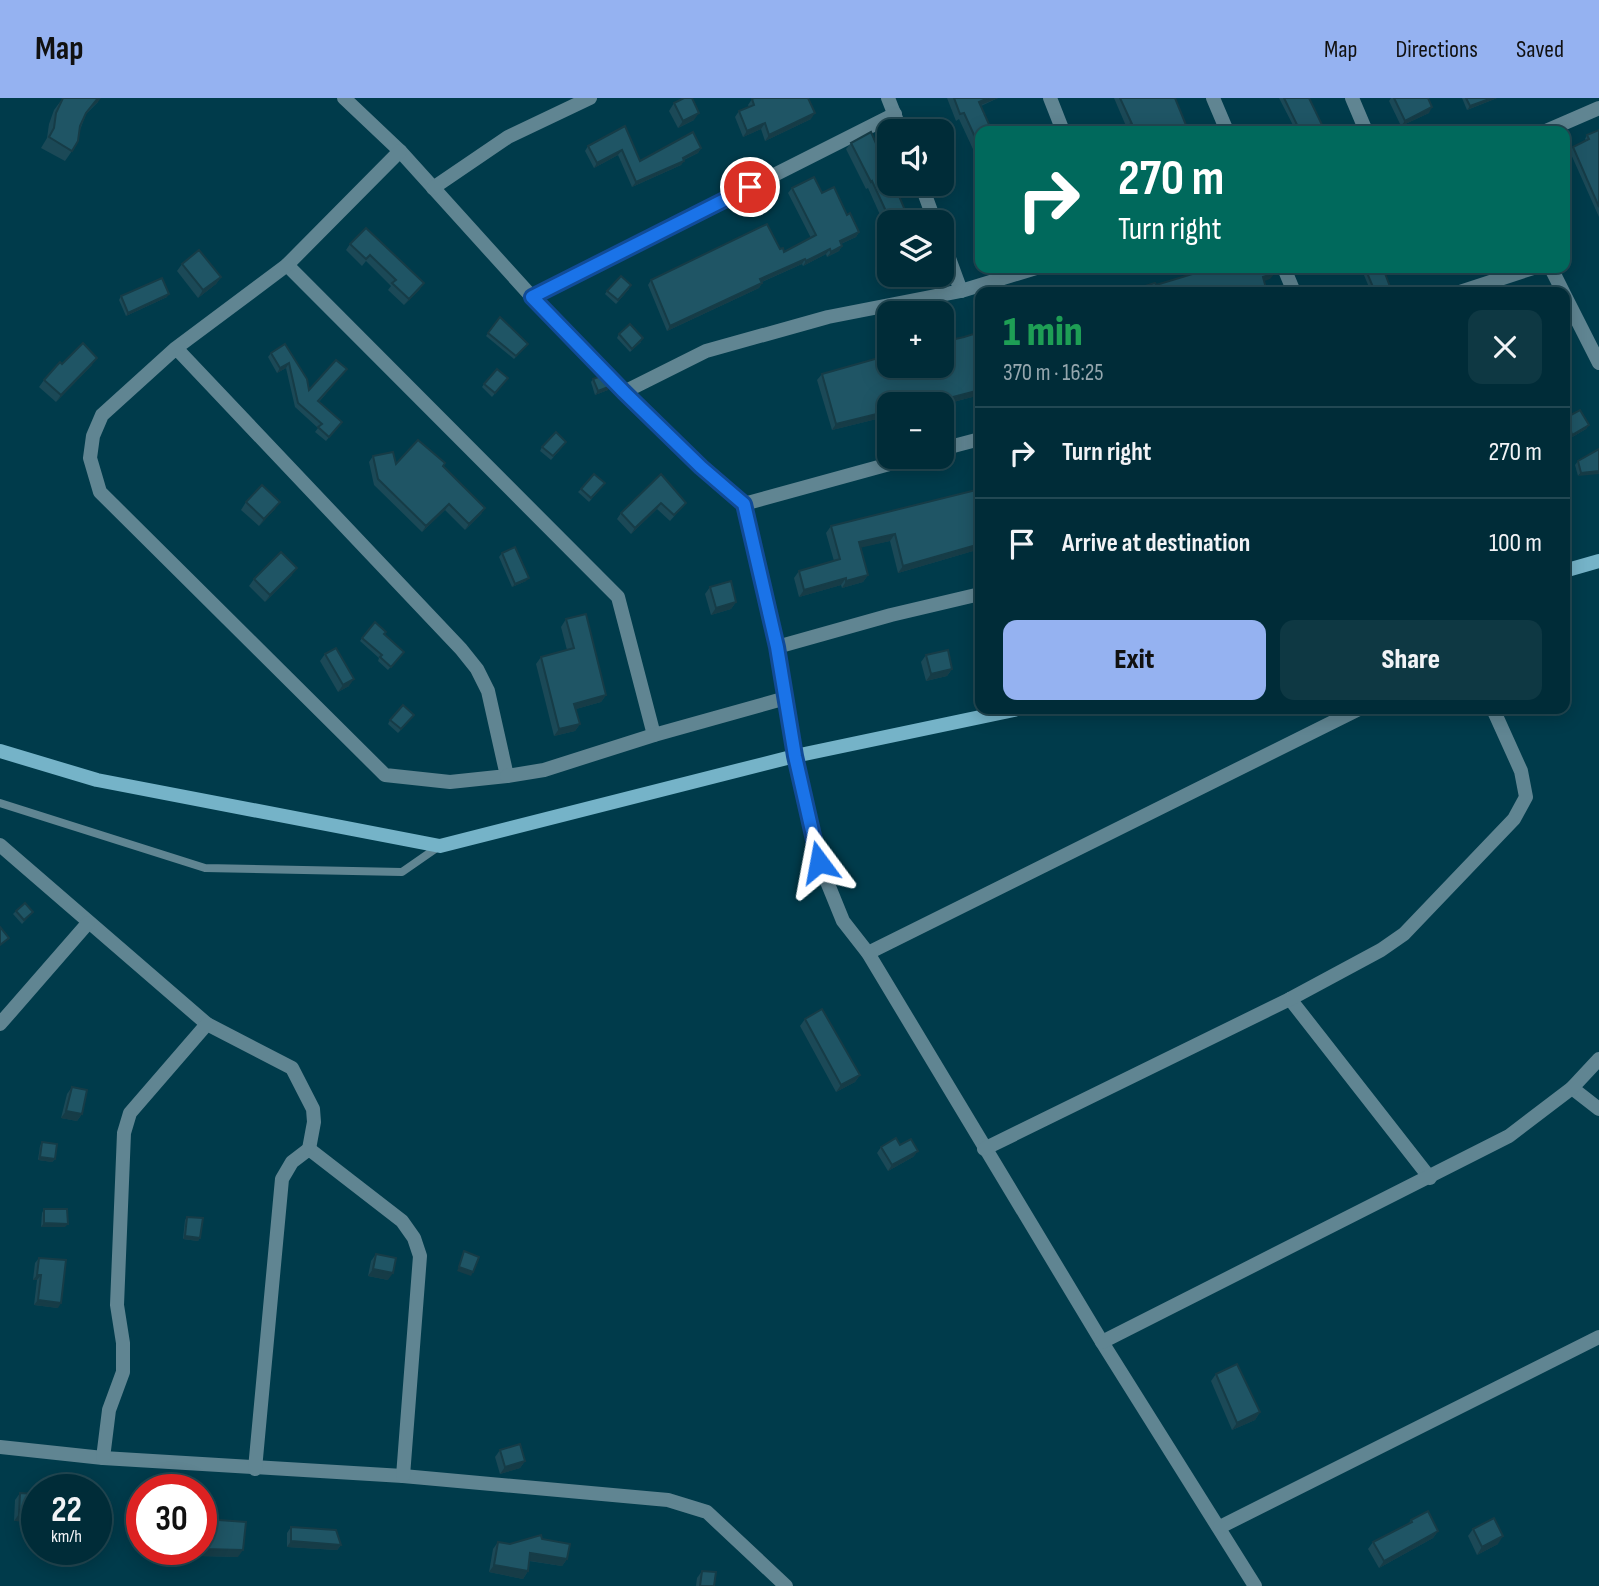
<!DOCTYPE html>
<meta charset="utf-8">
<style>
:root{--surface:#002c38;--page:#0e3843;--text:#f1f3f6;--muted:#95a7ae;--line:#224853;--accent:#95b2f1}
body{margin:0;font-family:"Sofia Sans Condensed",sans-serif;background:var(--page);color:var(--text);height:100vh;display:flex;flex-direction:column;font-size:26px;white-space:nowrap}
*{box-sizing:border-box;margin:0}
p{font-size:23px;color:var(--muted)}
.icon{flex:none;width:38px;height:38px;fill:none;stroke:currentColor;stroke-width:2;stroke-linecap:round;stroke-linejoin:round}
.map{position:relative;flex:1;overflow:hidden}
.side{position:absolute;left:975px;top:189px;width:595px;height:427px;display:flex;flex-direction:column;background:var(--surface);border-radius:14px;box-shadow:0 4px 18px #0003,0 0 0 2px var(--line)}
.side>*{flex:none}
.top-card{position:absolute;left:975px;top:28px;width:595px;height:147px;border-radius:14px;box-shadow:0 4px 18px #0003,0 0 0 2px var(--line);background:#00695c;color:#fff;overflow:hidden}
.tools{position:absolute;left:877px;top:21px;display:grid;gap:14px}
.tools a{display:grid;place-items:center;width:77px;height:77px;border-radius:14px;background:var(--surface);box-shadow:0 4px 18px #0003,0 0 0 2px var(--line);font-size:35px}
.speed{position:absolute;left:21px;top:1376px;display:flex;gap:14px;font-size:35px;font-weight:700;text-align:center}
.speed>*{display:grid;place-content:center;width:91px;height:91px;border-radius:50%;background:var(--surface);box-shadow:0 4px 18px #0003,0 0 0 2px var(--line);line-height:1}
.speed small{font-size:18px;font-weight:400}
.speed .limit{border:10px solid #d22;background:#fff;color:#111}
.pin{position:absolute;display:grid;place-items:center;width:60px;height:60px;color:#fff;margin:-30px;border:4px solid #fff;border-radius:50%;box-shadow:0 2px 7px #0007}
.me{position:absolute;width:77px;margin:-38px;rotate:347deg;stroke-linejoin:round;filter:drop-shadow(0 0 5px #0008)}
.turn{display:flex;align-items:center;gap:24px;height:147px;padding:0 28px;font-size:32px}
.turn .icon{width:91px;height:91px;stroke-width:2.5}
.turn b{display:block;font-size:49px;line-height:60px}
.round{display:grid;place-items:center;flex:none;width:74px;height:74px;border-radius:14px;background:var(--page)}
.summary{display:flex;align-items:center;justify-content:space-between;height:119px;padding:0 28px}
h1{font-size:42px;font-weight:800;line-height:52px;color:#1e9e55}
.primary-button{display:flex;gap:14px;margin-top:auto;padding:14px 28px}
.primary-button a{flex:1;height:80px;border-radius:14px;background:var(--accent);color:#111;font-size:28px;font-weight:800;line-height:80px;text-align:center}
.primary-button a+a{background:var(--page);color:var(--text)}
ul{padding:0;list-style:none}
li{display:flex;align-items:center;gap:21px;height:91px;padding:0 28px;border-top:2px solid var(--line)}
li div{flex:1}
li b{display:block;font-size:26px}
li em{font-style:normal}
header{display:flex;align-items:center;gap:42px;box-sizing:border-box;height:98px;padding:0 35px;background:var(--accent);color:#111}
header strong{font-size:33px}
nav{display:flex;gap:38px;margin-inline-start:auto;font-size:24px}
.map>svg:first-child{display:block}
.lines{fill:none;stroke-linecap:round;stroke-linejoin:round}
.lane{stroke:#608592;stroke-width:8}
.street{stroke:#608592;stroke-width:14}
.secondary{stroke:#75b3c8;stroke-width:14}
.wall{fill:#1b4957}
.shaded-wall{fill:#163c47}
.building{fill:#1f5565;stroke:#163c47;stroke-width:2}
.route-casing{stroke:#114b97;stroke-width:18}
.route{stroke:#1a73e8;stroke-width:12}
</style>
<header>
<strong>Map</strong>
<nav><a>Map</a><a>Directions</a><a>Saved</a></nav>
</header>
<div class="map">
<svg width="1599" height="1488" viewBox="0 0 1599 1488">
<rect width="100%" height="100%" fill="#003b4b"/>
<g class="lines">
<!-- lane -->
<path class="lane" d="M0 705 205 770 402 774 438 749"/>
<!-- street -->
<g class="street">
<path d="M344 0 400 53 532 199 624 294 701 369 744 406 777 549 795 658 819 764 843 823 868 855 1102 1244 1255 1488"/>
<path d="M888 0 901 33"/>
<path d="M1050 0 1063 33"/>
<path d="M1213 0 1227 33"/>
<path d="M1352 0 1366 33"/>
<path d="M1546 33 1599 10"/>
<path d="M921 86 935 124"/>
<path d="M433 90 508 39 590 0"/>
<path d="M942 141 961 193"/>
<path d="M287 167 618 499 654 637"/>
<path d="M1284 170 1294 194"/>
<path d="M1551 170 1563 194"/>
<path d="M1460 194 1533 170"/>
<path d="M1564 196 1599 265"/>
<path d="M532 199 895 16"/>
<path d="M176 250 461 551 477 571 488 593 507 678 450 684 385 677 100 394 90 360 93 338 102 317 176 250 287 167 400 53"/>
<path d="M624 294 706 253 828 219 961 193 1036 170"/>
<path d="M942 351 980 341"/>
<path d="M744 406 915 359"/>
<path d="M777 549 891 517 980 496"/>
<path d="M507 678 544 672 654 637 786 600"/>
<path d="M0 747 207 926"/>
<path d="M868 855 1359 611"/>
<path d="M1290 901 1430 1080"/>
<path d="M0 926 88 825"/>
<path d="M1572 990 1599 1011"/>
<path d="M984 1051 1290 901 1381 852 1404 836 1514 721 1526 699 1521 673 1493 611"/>
<path d="M1102 1244 1509 1038 1572 990 1599 961"/>
<path d="M0 1349 103 1360 403 1378 668 1402 707 1414 786 1488"/>
<path d="M103 1360 109 1312 123 1274V1245L117 1207 124 1035 130 1015 207 926 292 970 313 1011 314 1024 309 1051"/>
<path d="M255 1371 282 1081 292 1064 309 1051 402 1123 414 1140 420 1158 403 1378"/>
<path d="M1220 1429 1599 1239"/>
</g>
<!-- secondary -->
<g class="secondary">
<path d="M1564 473 1599 463"/>
<path d="M0 653 97 682 440 748 795 658 1018 611"/>
</g>
</g>
<!-- wall -->
<g class="wall">
<path d="M63 0 98 4 86 16 72 53 65 63 41 50 47 40 49 26 54 12Z"/>
<path d="M947 0H998L981 8 980 75 976 65 978 62 959 21 956 23Z"/>
<path d="M1114 0H1175L1186 27 1182 32 1181 33H1122L1126 28Z"/>
<path d="M1279 0H1309L1325 33H1296Z"/>
<path d="M1391 0H1428L1429 15 1401 28 1389 3Z"/>
<path d="M1462 0H1497L1467 12Z"/>
<path d="M752 1 811 21 765 43 761 31 743 39 735 19 739 13 749 9 748 7Z"/>
<path d="M674 5 694 22 678 30 669 13Z"/>
<path d="M625 28 640 63 701 50 698 55 684 62 681 67 632 89 618 57 594 70 585 53 588 48Z"/>
<path d="M1599 32V119L1570 54 1573 49 1586 43 1585 41 1587 37Z"/>
<path d="M851 45 910 124H889V137L868 90 866 91 846 51Z"/>
<path d="M792 90 822 95 847 117 859 134 856 139 841 146 842 148 839 153 827 159 826 156 803 168 802 166 762 184 759 190 667 233 648 187 651 182 780 151 784 154 811 140 788 95Z"/>
<path d="M889 137V149L886 142Z"/>
<path d="M350 146 424 185 419 192 404 207 388 192 391 188 366 163 362 168 346 152Z"/>
<path d="M182 166 221 179 216 186 198 200 177 173Z"/>
<path d="M1361 170H1383L1392 194H1371Z"/>
<path d="M902 177H931L907 187Z"/>
<path d="M629 191 616 206 605 196 607 193Z"/>
<path d="M121 198 167 199 126 218 119 202Z"/>
<path d="M500 219 525 249 514 261 486 238Z"/>
<path d="M980 234V297L942 307V306H889V318L832 332 817 282 822 276 889 268Z"/>
<path d="M619 236 641 244 630 254 617 240Z"/>
<path d="M285 246 309 292 347 271 319 304 342 324 326 343 315 334 318 330 295 309 286 270 277 275 268 259 271 255Z"/>
<path d="M62 266 92 267 56 304 39 289 44 282Z"/>
<path d="M508 280 492 299 482 289 484 286Z"/>
<path d="M593 281 608 292 595 297 591 284Z"/>
<path d="M1567 319 1589 327 1586 331 1569 341 1565 323Z"/>
<path d="M564 347 551 362 540 353 542 349Z"/>
<path d="M1599 351 1578 378 1575 367 1578 363Z"/>
<path d="M373 358 396 366 443 369 485 410 481 416 465 432 445 412 422 434 374 387 369 364Z"/>
<path d="M661 376 686 405 670 423 657 411 631 436 617 421 621 415Z"/>
<path d="M602 389 589 404 578 394 581 391Z"/>
<path d="M980 391V451L898 475 890 443 861 449 868 477 863 484 842 490 841 487 799 499 794 480 799 473 834 463 826 435 831 428Z"/>
<path d="M246 404 275 411 259 428 241 412Z"/>
<path d="M502 455 526 483 512 489 499 459Z"/>
<path d="M292 477 265 504 249 488 254 481Z"/>
<path d="M710 489 736 504 731 511 711 517 705 496Z"/>
<path d="M566 521 606 597 601 604 576 611 580 626 575 633 554 638 536 566 541 559 567 552 561 529Z"/>
<path d="M384 536 404 554 388 572 378 563 379 560 360 543 362 540Z"/>
<path d="M325 556 349 588 338 594 320 563Z"/>
<path d="M926 557 952 571 947 578 926 583 921 564Z"/>
<path d="M412 620 398 635 388 626 390 622Z"/>
<path d="M16 813 33 814 22 826 13 816Z"/>
<path d="M805 921 860 977 855 984 836 994 800 928Z"/>
<path d="M72 989 82 1016 77 1023 61 1020 67 996Z"/>
<path d="M42 1044 55 1061 52 1064 38 1062 40 1048Z"/>
<path d="M900 1047 918 1053 913 1059 888 1073 877 1055 881 1049Z"/>
<path d="M44 1111 65 1129H41L42 1115Z"/>
<path d="M187 1119 200 1140 198 1143 183 1141 185 1122Z"/>
<path d="M376 1156 388 1182 368 1178 371 1163Z"/>
<path d="M39 1160 58 1210 34 1207 37 1182H33L35 1165Z"/>
<path d="M1216 1276 1260 1314 1255 1322 1232 1332 1211 1283Z"/>
<path d="M500 1352 525 1363 520 1370 500 1376 495 1359Z"/>
<path d="M20 1395 37 1400V1424L14 1423 15 1402Z"/>
<path d="M205 1421 238 1459 198 1458V1451H201V1427Z"/>
<path d="M1411 1422 1438 1433 1433 1440 1379 1470 1368 1451 1373 1444 1407 1427Z"/>
<path d="M291 1429 341 1447 337 1452 287 1449V1435Z"/>
<path d="M1473 1431 1498 1446 1477 1457 1468 1438Z"/>
<path d="M542 1441 567 1461 562 1468 529 1463 528 1473 523 1481 489 1474 493 1451 498 1444 510 1446Z"/>
<path d="M702 1473 714 1488H696L697 1480Z"/>
</g>
<!-- shaded-wall -->
<g class="shaded-wall">
<path d="M98 0H101L98 4 87 13Z"/>
<path d="M988 0H998L974 10 979 4Z"/>
<path d="M1492 0H1497L1467 12 1470 8Z"/>
<path d="M1432 9 1429 15 1401 28 1405 23Z"/>
<path d="M699 15 694 22 678 30 683 23Z"/>
<path d="M815 15 811 21 765 43 769 37Z"/>
<path d="M765 25 761 31 743 39 747 33Z"/>
<path d="M1186 27 1182 32 1181 33H1170Z"/>
<path d="M701 50 698 55 679 64 683 60Z"/>
<path d="M622 52 618 57 594 70 597 65Z"/>
<path d="M684 63 681 67 632 89 636 84Z"/>
<path d="M859 134 856 139 836 148 840 143Z"/>
<path d="M842 148 839 153 827 159 831 154Z"/>
<path d="M830 151 826 156 803 168 806 163Z"/>
<path d="M805 161 802 166 757 186 760 181Z"/>
<path d="M1275 175 1270 181 1259 185 1263 179Z"/>
<path d="M919 177H931L907 187 912 180Z"/>
<path d="M221 179 216 186 198 200 203 192Z"/>
<path d="M424 185 419 192 404 207 409 201Z"/>
<path d="M762 185 759 190 667 233 670 228Z"/>
<path d="M169 196 167 199 126 218 128 215Z"/>
<path d="M97 260 92 267 56 304 61 297Z"/>
<path d="M289 265 286 270 277 275 280 270Z"/>
<path d="M611 288 608 292 595 297 598 293Z"/>
<path d="M980 292V297L942 307V306H926Z"/>
<path d="M889 313V318L832 332 836 326Z"/>
<path d="M1589 327 1586 331 1569 341 1572 337Z"/>
<path d="M1599 373V376L1578 378 1581 375Z"/>
<path d="M280 404 275 411 259 428 264 421Z"/>
<path d="M661 405 657 411 631 436 635 430Z"/>
<path d="M449 406 445 412 422 434 426 428Z"/>
<path d="M485 410 481 416 465 432 469 426Z"/>
<path d="M895 436 890 443 855 451 859 444Z"/>
<path d="M980 446V451L898 475 903 468Z"/>
<path d="M297 470 292 477 265 504 270 497Z"/>
<path d="M868 477 863 484 842 490 846 483Z"/>
<path d="M529 480 526 483 512 489 515 486Z"/>
<path d="M846 480 841 487 799 499 804 492Z"/>
<path d="M736 504 731 511 711 517 716 510Z"/>
<path d="M952 571 947 578 926 583 931 576Z"/>
<path d="M354 581 349 588 338 594 343 587Z"/>
<path d="M606 597 601 604 569 613 574 606Z"/>
<path d="M580 626 575 633 554 638 559 631Z"/>
<path d="M860 977 855 984 836 994 841 987Z"/>
<path d="M66 1013 82 1016 77 1023 61 1020Z"/>
<path d="M918 1053 913 1059 888 1073 892 1067Z"/>
<path d="M40 1059 55 1061 52 1064 38 1062Z"/>
<path d="M44 1125 68 1126 65 1129H41Z"/>
<path d="M185 1138 200 1140 198 1143 183 1141Z"/>
<path d="M459 1169 473 1174 471 1178 457 1173Z"/>
<path d="M373 1171 393 1175 388 1182 368 1178Z"/>
<path d="M37 1177H41L37 1182H33Z"/>
<path d="M38 1202 61 1205 58 1210 34 1207Z"/>
<path d="M1260 1314 1255 1322 1232 1332 1237 1325Z"/>
<path d="M525 1363 520 1370 500 1376 505 1369Z"/>
<path d="M19 1416 37 1417V1424L14 1423Z"/>
<path d="M1438 1433 1433 1440 1379 1470 1384 1463Z"/>
<path d="M1503 1438 1498 1446 1477 1457 1482 1449Z"/>
<path d="M291 1443 341 1447 337 1452 287 1449Z"/>
<path d="M203 1451 243 1452 238 1459 198 1458Z"/>
<path d="M530 1455 567 1461 562 1468 525 1462Z"/>
<path d="M494 1467 528 1473 523 1481 489 1474Z"/>
</g>
<!-- building -->
<g class="building">
<path d="M63 0H98L86 15 80 28 78 43 72 53 49 39 54 30 56 15Z"/>
<path d="M684 0H692L699 15 683 23 674 5Z"/>
<path d="M754 0H808L815 15 769 37 765 25 747 33 739 13 754 7 752 1Z"/>
<path d="M954 0H988L979 4 992 33H980V50L964 15 960 16Z"/>
<path d="M1120 0H1175L1186 27 1170 33H1128L1126 28 1132 26Z"/>
<path d="M1284 0H1309L1325 33H1300Z"/>
<path d="M1394 0H1428L1432 9 1405 23Z"/>
<path d="M1466 0H1492L1470 8Z"/>
<path d="M625 28 640 63 693 34 701 50 683 60 684 63 636 84 622 52 597 65 588 48Z"/>
<path d="M1599 32V109L1573 49 1589 41 1587 37Z"/>
<path d="M871 34 889 75V86H894L910 124H891L872 83 871 84 851 45Z"/>
<path d="M814 79 822 95 834 89 847 117 850 115 859 134 840 143 842 148 831 154 830 151 806 163 805 161 760 181 762 185 670 228 651 182 767 126 780 151 783 150 784 154 816 137 792 90Z"/>
<path d="M366 130 424 185 409 201 392 185 396 182 370 157 366 161 350 146Z"/>
<path d="M199 152 221 179 203 192 182 166Z"/>
<path d="M942 154 946 165 942 167Z"/>
<path d="M1212 170H1273L1275 175 1263 179 1267 194H1135V191L1155 185 1156 187Z"/>
<path d="M1365 170H1383L1392 194H1375Z"/>
<path d="M621 178 631 187 618 202 607 193Z"/>
<path d="M162 180 169 196 128 215 121 198Z"/>
<path d="M500 219 528 246 516 258 488 235Z"/>
<path d="M630 226 643 240 632 251 619 236Z"/>
<path d="M980 234V292L926 306H921V305L915 306H889V313L836 326 822 276 889 257V268H942V244L964 239Z"/>
<path d="M83 245 97 260 61 297 44 282 60 264 62 266Z"/>
<path d="M285 246 307 281 309 292 336 262 347 271 318 303 342 324 329 339 318 329 322 326 298 305 289 265 280 270 271 255Z"/>
<path d="M497 271 508 280 495 295 484 286Z"/>
<path d="M1564 275 1569 284V290L1564 292Z"/>
<path d="M601 278 611 288 598 293 593 281Z"/>
<path d="M1580 312 1589 327 1572 337 1567 319Z"/>
<path d="M556 334 566 344 553 358 542 349Z"/>
<path d="M418 342 445 365 443 368 485 410 469 426 449 406 426 428 378 381 373 358 393 354 396 366Z"/>
<path d="M1599 351V373L1581 375 1578 363Z"/>
<path d="M594 376 605 385 591 400 581 391Z"/>
<path d="M661 376 686 405 674 417 661 405 635 430 621 415Z"/>
<path d="M262 387 280 404 264 421 246 404Z"/>
<path d="M980 391V446L903 468 895 436 859 444 868 477 846 483V480L804 492 799 473 840 461 831 428Z"/>
<path d="M515 449 529 480 515 486 502 455Z"/>
<path d="M281 454 297 470 270 497 254 481Z"/>
<path d="M731 483 736 504 716 510 710 489Z"/>
<path d="M586 516 606 597 574 606 580 626 559 631 541 559 574 550 566 521Z"/>
<path d="M375 524 386 534 384 536 404 554 391 569 380 559 382 557 362 540Z"/>
<path d="M336 550 354 581 343 587 325 556Z"/>
<path d="M948 552 952 571 931 576 926 557Z"/>
<path d="M403 607 414 617 401 631 390 622Z"/>
<path d="M25 805 33 814 24 822 16 813Z"/>
<path d="M0 829 9 840 0 847Z"/>
<path d="M822 911 860 977 841 987 805 921Z"/>
<path d="M72 989 87 992 82 1016 66 1013Z"/>
<path d="M896 1040 900 1047 911 1041 918 1053 892 1067 881 1049Z"/>
<path d="M42 1044 57 1046 55 1061 40 1059Z"/>
<path d="M44 1111H67L68 1126 44 1125Z"/>
<path d="M187 1119 203 1120 200 1140 185 1138Z"/>
<path d="M464 1153 479 1159 473 1174 459 1169Z"/>
<path d="M376 1156 396 1160 393 1175 373 1171Z"/>
<path d="M39 1160 66 1162 61 1205 38 1202 41 1177H37Z"/>
<path d="M1237 1266 1260 1314 1237 1325 1216 1276Z"/>
<path d="M520 1346 525 1363 505 1369 500 1352Z"/>
<path d="M20 1395 35 1396V1400H37V1417L19 1416Z"/>
<path d="M1428 1413 1438 1433 1384 1463 1373 1444 1412 1424 1411 1422Z"/>
<path d="M1494 1420 1503 1438 1482 1449 1473 1431Z"/>
<path d="M205 1421 246 1424 243 1452 203 1451Z"/>
<path d="M96 1423 101 1424 100 1439H96Z"/>
<path d="M291 1429 336 1432 341 1447 291 1443Z"/>
<path d="M541 1437 542 1441 570 1446 567 1461 530 1455 528 1473 494 1467 498 1444 510 1446Z"/>
<path d="M702 1473 716 1474 714 1488H700Z"/>
</g>
<g class="lines">
<!-- route casing -->
<g class="route-casing">
<path id="route" d="M750 89 532 199 624 294 701 369 744 406 777 549 795 658 819 764"/>
</g>
<!-- route -->
<use href="#route" class="route"/>
</g>
</svg>
<div class="tools">
<a><svg class="icon" aria-label="sound" viewBox="0 0 24 24"><path d="M4 9h4l5-4v14l-5-4H4zM17 9q2 3 0 6"/></svg></a>
<a><svg class="icon" aria-label="layers" viewBox="0 0 24 24"><path d="M12 4l9 5-9 5-9-5zM3 14l9 5 9-5"/></svg></a>
<a>+</a>
<a>−</a>
</div>
<div class="speed"><div>22<small>km/h</small></div><div class="limit">30</div></div>
<div class="pin" style="left:750px;top:89px;background:#d93025"><svg class="icon" aria-label="arrive" viewBox="0 0 24 24"><path d="M6 21V4h12l-3 4 3 4H6"/></svg></div>
<svg class="me" style="left:819px;top:764px" viewBox="-20 -20 40 40"><path d="M0-17L14 15 0 8-14 15z" fill="#1a73e8" stroke="#fff" stroke-width="4"/></svg>
<div class="top-card">
<div class="turn"><svg class="icon" aria-label="right" viewBox="0 0 24 24"><path d="M7 20v-9h11M14 6l5 5-5 5"/></svg><div><b>270 m</b>Turn right</div></div>
</div>
<section class="side">
<div class="summary"><div><h1>1 min</h1><p>370 m · 16:25</p></div><a class="round"><svg class="icon" aria-label="close" viewBox="0 0 24 24"><path d="M6 6l12 12M18 6L6 18"/></svg></a></div>
<ul>
<li><svg class="icon" aria-label="right" viewBox="0 0 24 24"><path d="M7 20v-9h11M14 6l5 5-5 5"/></svg><div><b>Turn right</b></div><em>270 m</em></li>
<li><svg class="icon" aria-label="arrive" viewBox="0 0 24 24"><path d="M6 21V4h12l-3 4 3 4H6"/></svg><div><b>Arrive at destination</b></div><em>100 m</em></li>
</ul>
<div class="primary-button"><a>Exit</a><a>Share</a></div>
</section>
</div>
